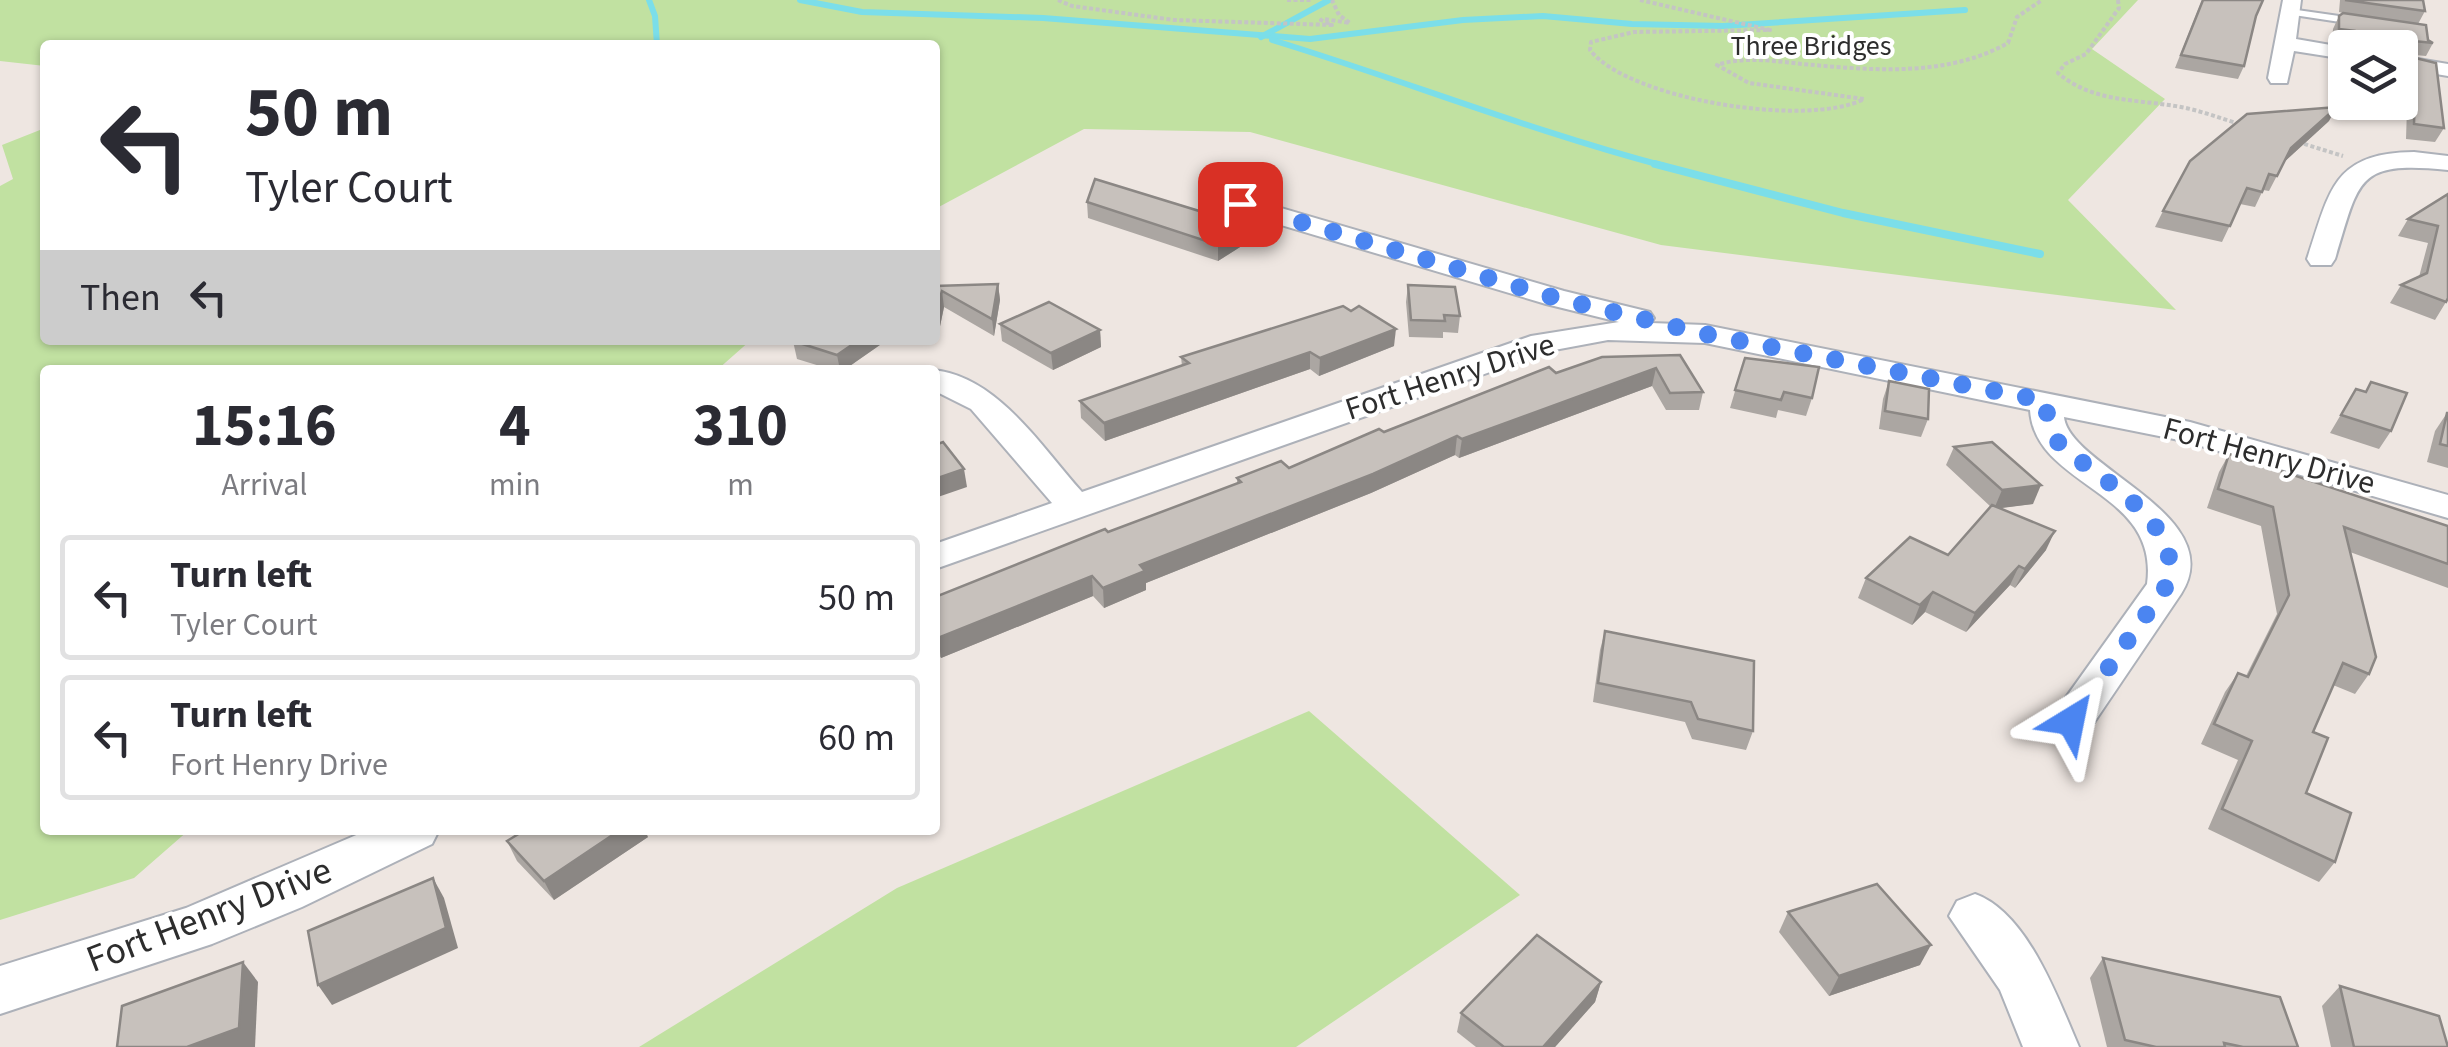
<!DOCTYPE html>
<style>
:root{--surface:#fff;--page:#f2f2f3;--text:#2b2b33;--muted:#7c7c81;--line:#e1e1e2}
body{margin:0;font-family:"Source Sans 3",sans-serif;background:var(--page);color:var(--text);height:100vh;display:flex;flex-direction:column;font-size:38px;white-space:nowrap}
*{box-sizing:border-box;margin:0}
p{font-size:32px;color:var(--muted)}
.icon{flex:none;width:55px;height:55px;fill:none;stroke:currentColor;stroke-width:2;stroke-linecap:round;stroke-linejoin:round}
.map{position:relative;flex:1;overflow:hidden}
.details{position:absolute;left:40px;top:365px;width:900px;height:470px;display:flex;flex-direction:column;background:var(--surface);border-radius:10px;box-shadow:0 2px 8px #0004}
.details>*{flex:none}
.guide{position:absolute;left:40px;top:40px;width:900px;height:305px;border-radius:10px;box-shadow:0 2px 8px #0004;background:#fff;color:var(--text);overflow:hidden}
.fabs{position:absolute;left:2328px;top:30px;display:grid;gap:20px}
.fabs a{display:grid;place-items:center;width:90px;height:90px;border-radius:10px;background:var(--surface);box-shadow:0 2px 8px #0004;font-size:50px}
.pin{position:absolute;display:grid;place-items:center;width:85px;height:85px;color:#fff;margin:-42px;border-radius:20px;box-shadow:0 5px 15px #0006}
.me{position:absolute;width:110px;margin:-55px;rotate:35deg;stroke-linejoin:round;filter:drop-shadow(0 0 8px #0008)}
.turn{display:flex;align-items:center;gap:35px;height:210px;padding:0 40px;font-size:45px}
.turn .icon{width:130px;height:130px;stroke-width:2.5}
.turn b{display:block;font-size:70px;line-height:85px}
.then{display:flex;align-items:center;height:95px;padding:0 40px;background:#0003;gap:20px;font-size:38px}
.eta{display:flex;justify-content:space-evenly;align-items:center;height:170px;text-align:center}
.eta b{font-size:60px;font-weight:700;line-height:70px}
ul{padding:0;list-style:none}
li{display:flex;align-items:center;gap:30px;height:125px;margin:0 20px 15px;padding:0 20px;border:5px solid var(--line);border-radius:10px}
li div{flex:1}
li b{display:block;font-size:38px}
li em{font-style:normal}
.map>svg:first-child{display:block}
.green{fill:#c1e1a1}
.lines{fill:none;stroke-linecap:round;stroke-linejoin:round}
.stream-far1{stroke:#7bdee9;stroke-width:6}
.stream{stroke:#7bdee9;stroke-width:8}
.lane-casing{stroke:#adb1b9;stroke-width:4}
.street-casing{stroke:#adb1b9;stroke-width:4}
.path{stroke:#c4c4c4;stroke-width:4;stroke-dasharray:4 2.5;stroke-linecap:butt}
.lane{fill:#fff;fill-rule:evenodd}
.street{fill:#fff;fill-rule:evenodd}
.wall{fill:#aba6a2}
.shaded-wall{fill:#8b8784}
.building{fill:#c7c1bc;stroke:#8b8784;stroke-width:2.5}
.route{stroke:#4b85f1;stroke-width:18;stroke-dasharray:0 32.4}
.labels{text-anchor:middle;dominant-baseline:central;stroke-width:8;stroke-linejoin:round;paint-order:stroke}
.far-street-label{font-size:28px;fill:#2d2d2d;stroke:#fff}
.street-label{font-size:32px;fill:#2d2d2d;stroke:#fff}
.near-street-label{font-size:38px;fill:#2d2d2d;stroke:#fff}
</style>
<div class="map">
<svg width="2448" height="1047" viewBox="0 0 2448 1047">
<rect width="100%" height="100%" fill="#eee6e1"/>
<!-- green -->
<g class="green">
<path d="M0 0H2138L2092 49 2165 99 2068 200 2176 310 1661 245 1250 132 1084 129 935 209V45H45V66L0 61Z"/>
<path d="M45 128V340H751L717 370H45V830H189L134 878 0 920V186L13 179 2 145Z"/>
<path d="M1309 711 1520 895 1296 1047H639L897 888Z"/>
</g>
<g class="lines">
<!-- stream-far1 -->
<g class="stream-far1">
<path d="M649 0 655 16 657 45"/>
<path d="M800 0 862 12 1043 18 1310 39 1463 20 1543 16 1632 24 1723 26 1965 10"/>
<path d="M1261 37 1329 0"/>
<path d="M1272 40C1403 80 1531 131 1664 166"/>
</g>
<!-- stream -->
<path class="stream" d="M1655 164 1843 213 2040 254"/>
<!-- lane casing -->
<g class="lane-casing">
<path id="lane" d="M2290 9 2360 19 2365 22 2360 25 2287 14Z"/>
</g>
<!-- street casing -->
<g class="street-casing">
<g id="street">
<path d="M2283 0H2301L2296 39 2348 48 2345 59 2294 51 2287 83H2271L2268 78Z"/>
<path d="M2400 56 2448 64V76L2400 68Z"/>
<path d="M2414 152 2448 156V170C2356 161 2360 178 2335 259L2331 265H2311L2307 259C2330 191 2332 153 2414 152Z"/>
<path d="M1240 196 1564 291 1650 312 1654 318 1651 323 1705 325 2190 422 2448 495V518L2184 441 2064 417C2069 467 2231 515 2181 594L2087 733 2071 737 2055 733 2049 721 2147 584C2160 489 2035 488 2030 410L1705 343 1608 340 1549 351 935 569V544L1052 503 971 409 935 391 932 370C997 375 1042 448 1082 492L1531 336 1619 322 1546 304 1231 210 1227 204Z"/>
<path d="M368 830H439L432 844 302 907 212 944 0 1014V966L186 908Z"/>
<path d="M1975 894C2028 913 2058 999 2079 1047H2023L2000 990 1949 916 1957 901Z"/>
</g>
</g>
<!-- path -->
<g class="path">
<path d="M1058 0 1072 6 1174 20 1332 25 1321 20 1324 19 1350 23 1339 15 1332 0"/>
<path d="M1287 0H1312"/>
<path d="M1640 0 1770 30 1634 32 1591 42 1590 50C1629 100 1808 128 1864 99L1749 83 1717 65C1744 56 1774 61 1802 64 1871 70 1945 78 2008 43L2017 17 2042 0"/>
<path d="M2118 0 2119 8 2086 54 2065 64 2058 73C2093 103 2138 99 2181 107 2202 111 2222 119 2243 125"/>
<path d="M2298 142 2343 156"/>
</g>
<!-- lane -->
<use href="#lane" class="lane"/>
<!-- street -->
<use href="#street" class="street"/>
</g>
<!-- wall -->
<g class="wall">
<path d="M2202 0 2256 16 2244 66 2238 79 2175 68Z"/>
<path d="M2340 0H2423L2425 11 2418 24 2428 40 2433 43 2426 56 2404 54 2444 128 2435 142 2406 139 2407 108 2375 102H2400V48H2351L2349 44 2332 41 2333 29 2339 16 2343 13 2339 12Z"/>
<path d="M2339 48H2345V97L2331 95 2332 61Z"/>
<path d="M2329 121 2284 162 2269 191 2263 190 2255 207 2240 204 2222 242 2155 227 2163 211Z"/>
<path d="M2448 194 2446 302 2435 320 2390 303 2401 285 2419 277 2428 243 2398 236 2408 219Z"/>
<path d="M1087 202 1248 226V242L1218 261 1088 218Z"/>
<path d="M998 284 1000 300 994 336 944 307 939 331H935V286Z"/>
<path d="M1408 285 1460 316 1458 333 1443 332V338L1409 337 1406 302Z"/>
<path d="M1351 311 1394 346 1319 376 1310 369 1105 441 1081 418 1080 401 1182 366 1181 357Z"/>
<path d="M1000 324 1100 330 1101 347 1053 370 1002 341Z"/>
<path d="M795 340H887L844 370H833L797 359 793 341Z"/>
<path d="M1680 355 1703 392 1699 410H1666L1652 386 1459 458 1455 455 1371 493 1146 583V590L1104 608 1093 596 941 658 935 649V597L1237 483V478L1289 468 1384 432 1556 373Z"/>
<path d="M1745 358 1812 398 1806 416 1778 410 1776 418 1730 408Z"/>
<path d="M1889 381 1928 419 1921 437 1879 429 1883 399Z"/>
<path d="M2371 382 2391 431 2379 449 2330 433 2356 389 2365 392Z"/>
<path d="M2447 413H2448V468L2427 462 2435 431Z"/>
<path d="M1954 447 2033 504 1999 508 2046 550 2015 588 2010 585 1966 632 1925 612 1912 625 1858 598 1866 578 1948 555 1991 507 1946 465Z"/>
<path d="M2229 454 2448 526V588L2350 552 2369 674 2355 694 2333 685 2313 732 2306 793 2335 862 2319 882 2208 829 2238 760 2201 744 2225 692 2238 673 2246 676 2277 614 2261 526 2207 508 2219 472Z"/>
<path d="M1605 631 1753 731 1746 750 1692 739 1685 722 1593 702 1600 650Z"/>
<path d="M648 837 554 900 517 861 507 841Z"/>
<path d="M1788 912 1920 965 1829 996 1779 932Z"/>
<path d="M2103 958 2298 1047H2107L2090 978Z"/>
<path d="M1601 982 1595 1002 1555 1047H1476L1457 1032 1461 1013Z"/>
<path d="M2340 986 2448 1047H2331L2322 1006Z"/>
</g>
<!-- shaded-wall -->
<g class="shaded-wall">
<path d="M2337 107 2329 121 2283 163 2291 148Z"/>
<path d="M1248 226V242L1218 261V245Z"/>
<path d="M998 284 1000 300 994 336 992 319Z"/>
<path d="M942 291 944 307 939 331 936 314Z"/>
<path d="M1396 329 1394 346 1319 376 1320 358Z"/>
<path d="M1100 330 1101 347 1053 370 1051 353Z"/>
<path d="M859 340H887L844 370H840L837 355Z"/>
<path d="M1310 352V369L1105 441 1104 423Z"/>
<path d="M1656 368 1652 386 1459 458 1462 439Z"/>
<path d="M1457 436 1455 455 1371 493 1146 583V590L1104 608 1103 588 1140 565Z"/>
<path d="M964 469 967 487 935 498V479Z"/>
<path d="M2041 485 2033 504 1994 509 2002 490Z"/>
<path d="M2055 531 2046 550 2015 588 2025 569Z"/>
<path d="M2019 566 2010 585 1966 632 1975 613Z"/>
<path d="M1092 576 1093 596 941 658 938 638Z"/>
<path d="M1933 592 1925 612 1912 625 1920 605Z"/>
<path d="M620 830H645L648 837 554 900 544 881Z"/>
<path d="M433 878 444 898 458 948 332 1005 318 985Z"/>
<path d="M1931 945 1920 965 1829 996 1839 976Z"/>
<path d="M243 962 258 982 255 1047H187Z"/>
<path d="M1601 982 1595 1002 1555 1047H1543Z"/>
</g>
<!-- building -->
<g class="building">
<path d="M2203 0H2263L2256 16 2244 66 2181 55Z"/>
<path d="M2345 0H2423L2425 11Z"/>
<path d="M2343 13 2426 25 2428 40 2433 43 2405 40 2403 55 2436 63 2444 128 2414 124 2415 94 2400 92V48H2354L2358 36 2355 31 2339 29V16Z"/>
<path d="M2339 48H2345V82L2338 81Z"/>
<path d="M2337 107 2291 148 2277 176 2269 174 2262 192 2247 188 2230 226 2163 211 2190 161 2247 114Z"/>
<path d="M1095 179 1248 226 1218 245 1087 202Z"/>
<path d="M2448 194V298L2446 302 2401 285 2427 273 2438 226 2408 219Z"/>
<path d="M998 284 992 319 942 291 935 314V286Z"/>
<path d="M1408 285 1455 287 1460 316 1444 315 1445 321 1411 320Z"/>
<path d="M1049 302 1100 330 1051 353 1000 324Z"/>
<path d="M1343 306 1351 311 1359 306 1396 329 1320 358 1310 352 1104 423 1080 401 1189 363 1181 357Z"/>
<path d="M795 340H859L837 355 793 341Z"/>
<path d="M1680 355 1703 392 1670 393 1656 368 1462 439 1457 436 1373 474 1140 565 1145 571 1103 588 1092 576 938 638 935 635V597L1105 529 1108 532 1241 482 1237 478 1281 461 1289 468 1379 429 1384 432 1549 367 1556 373 1602 357Z"/>
<path d="M1745 358 1819 367 1812 398 1784 392 1781 400 1735 390Z"/>
<path d="M1889 381 1929 389 1928 419 1885 411Z"/>
<path d="M2371 382 2407 393 2391 431 2341 415 2356 389 2366 392Z"/>
<path d="M2447 413H2448V446L2440 444Z"/>
<path d="M943 442 964 469 935 479V445Z"/>
<path d="M1992 442 2041 485 2002 490 1954 447Z"/>
<path d="M2229 454 2448 526V564L2344 527 2376 657 2369 674 2343 663 2313 732 2328 738 2306 793 2351 813 2335 862 2222 809 2252 741 2214 724 2238 673 2248 677 2289 595 2273 507 2218 489Z"/>
<path d="M1992 505 2055 531 2025 569 2019 566 1975 613 1933 592 1920 605 1866 578 1910 537 1948 555Z"/>
<path d="M1605 631 1754 661 1753 731 1698 719 1691 702 1598 683Z"/>
<path d="M525 830H620L544 881 507 841Z"/>
<path d="M433 878 446 928 318 985 308 931Z"/>
<path d="M1877 884 1931 945 1839 976 1788 912Z"/>
<path d="M1537 935 1601 982 1543 1047H1504L1461 1013Z"/>
<path d="M2103 958 2280 997 2298 1047H2243L2224 1043 2225 1047H2156L2125 1040Z"/>
<path d="M243 962 239 1028 187 1047H117L122 1006Z"/>
<path d="M2340 986 2439 1016 2448 1047H2354Z"/>
</g>
<g class="lines">
<!-- route -->
<path class="route" d="M1240 204 1556 298 1705 334 2046 401 2048 426 2058 442C2096 479 2187 521 2167 585L2071 721"/>
</g>
<g class="labels">
<!-- far-street labels -->
<g class="far-street-label">
<text x="1811" y="46">Three Bridges</text>
</g>
<!-- street labels -->
<g class="street-label">
<text transform="translate(1450 377) rotate(-18)">Fort Henry Drive</text>
<text transform="translate(2269 456) rotate(15)">Fort Henry Drive</text>
</g>
<!-- near-street labels -->
<g class="near-street-label">
<text transform="translate(209 915) rotate(-21)">Fort Henry Drive</text>
</g>
</g>
</svg>
<div class="fabs">
<a><svg class="icon" aria-label="layers" viewBox="0 0 24 24"><path d="M12 4l9 5-9 5-9-5zM3 14l9 5 9-5"/></svg></a>
</div>
<div class="pin" style="left:1240px;top:204px;background:#d93025"><svg class="icon" aria-label="arrive" viewBox="0 0 24 24"><path d="M6 21V4h12l-3 4 3 4H6"/></svg></div>
<svg class="me" style="left:2071px;top:721px" viewBox="-20 -20 40 40"><path d="M0-17L14 15 0 8-14 15z" fill="#4b85f1" stroke="#fff" stroke-width="4"/></svg>
<div class="guide">
<div class="turn"><svg class="icon" aria-label="left" viewBox="0 0 24 24"><path d="M17 20v-9H6M10 6l-5 5 5 5"/></svg><div><b>50 m</b>Tyler Court</div></div>
<div class="then">Then<svg class="icon" aria-label="left" viewBox="0 0 24 24"><path d="M17 20v-9H6M10 6l-5 5 5 5"/></svg></div>
</div>
<section class="details">
<div class="eta">
<div><b>15:16</b><p>Arrival</p></div>
<div><b>4</b><p>min</p></div>
<div><b>310</b><p>m</p></div>
</div>
<ul>
<li><svg class="icon" aria-label="left" viewBox="0 0 24 24"><path d="M17 20v-9H6M10 6l-5 5 5 5"/></svg><div><b>Turn left</b><p>Tyler Court</p></div><em>50 m</em></li>
<li><svg class="icon" aria-label="left" viewBox="0 0 24 24"><path d="M17 20v-9H6M10 6l-5 5 5 5"/></svg><div><b>Turn left</b><p>Fort Henry Drive</p></div><em>60 m</em></li>
</ul>
</section>
</div>
